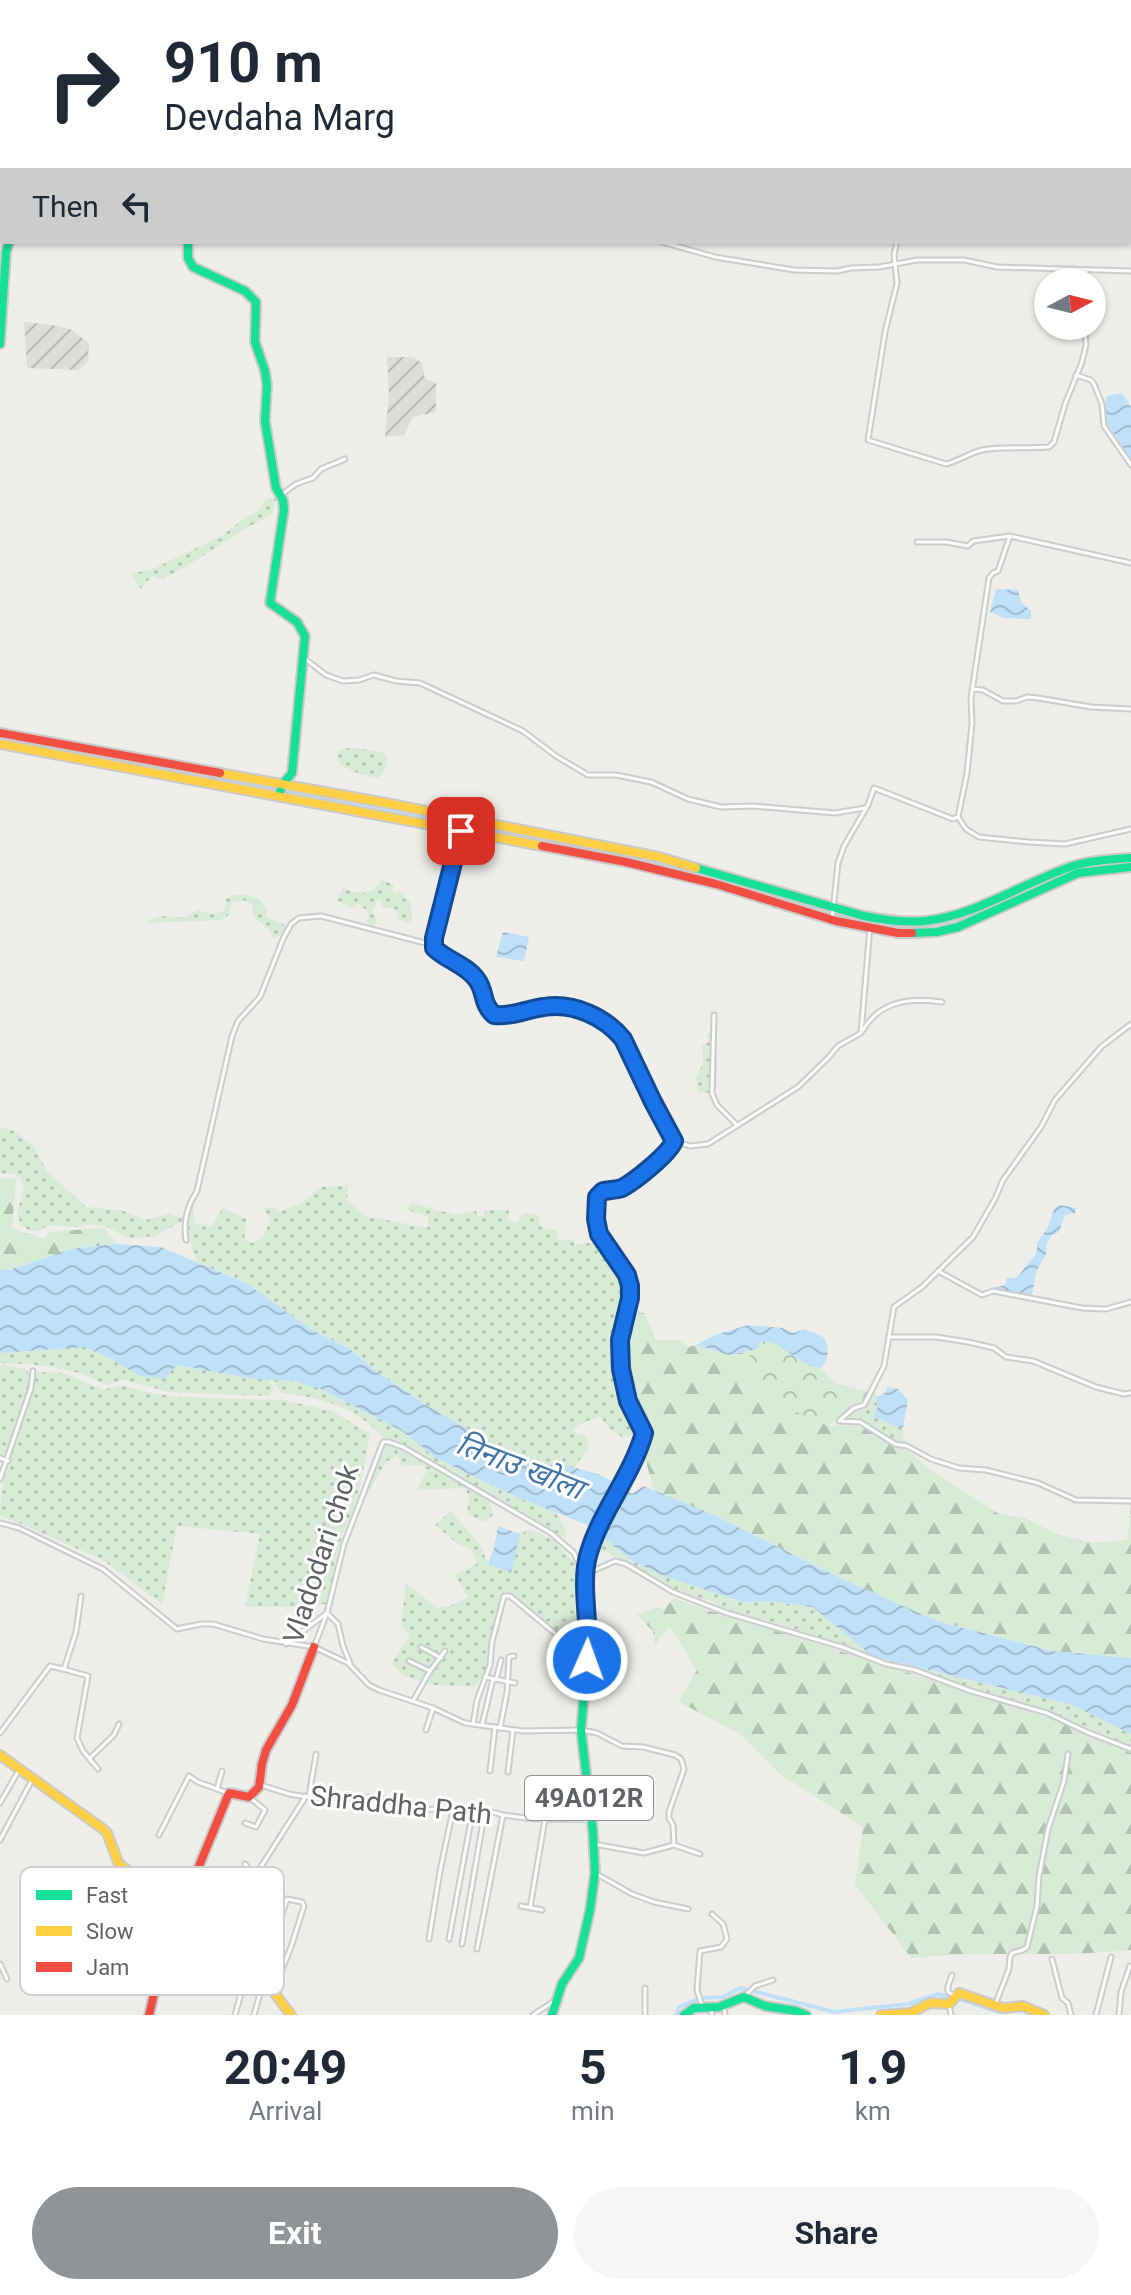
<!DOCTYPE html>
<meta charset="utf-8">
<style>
:root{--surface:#fff;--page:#f6f6f7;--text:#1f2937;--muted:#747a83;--accent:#919496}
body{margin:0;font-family:Roboto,"Noto Sans Devanagari",sans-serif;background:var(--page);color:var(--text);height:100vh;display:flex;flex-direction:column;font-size:30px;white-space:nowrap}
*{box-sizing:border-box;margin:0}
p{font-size:26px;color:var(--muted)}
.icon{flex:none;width:44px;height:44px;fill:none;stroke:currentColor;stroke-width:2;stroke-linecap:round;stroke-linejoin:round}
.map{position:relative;height:2015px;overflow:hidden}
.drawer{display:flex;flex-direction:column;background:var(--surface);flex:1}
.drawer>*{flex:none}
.top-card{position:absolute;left:0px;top:0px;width:1132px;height:244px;box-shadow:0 2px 6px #0004;background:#fff;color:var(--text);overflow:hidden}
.needle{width:52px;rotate:83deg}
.controls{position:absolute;left:1034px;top:268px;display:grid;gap:16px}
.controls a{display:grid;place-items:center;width:72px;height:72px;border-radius:50%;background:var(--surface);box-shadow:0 2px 6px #0004;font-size:40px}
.pin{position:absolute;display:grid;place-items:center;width:68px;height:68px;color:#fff;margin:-34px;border-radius:16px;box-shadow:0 4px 12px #0006}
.me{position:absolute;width:88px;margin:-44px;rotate:2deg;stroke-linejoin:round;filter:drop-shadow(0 0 6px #0008)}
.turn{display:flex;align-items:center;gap:28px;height:168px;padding:0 32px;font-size:36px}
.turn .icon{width:104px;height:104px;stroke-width:2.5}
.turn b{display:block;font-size:56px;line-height:68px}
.then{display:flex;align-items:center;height:76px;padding:0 32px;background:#0003;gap:16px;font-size:30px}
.eta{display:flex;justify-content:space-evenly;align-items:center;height:136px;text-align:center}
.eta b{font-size:48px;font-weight:700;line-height:56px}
.button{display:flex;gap:16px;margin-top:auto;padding:16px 32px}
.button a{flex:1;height:92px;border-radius:48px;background:var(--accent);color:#fff;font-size:32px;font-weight:700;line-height:92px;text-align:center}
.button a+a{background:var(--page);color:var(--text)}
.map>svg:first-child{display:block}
.industrial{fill:url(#industrial-furrows)}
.grass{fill:url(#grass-dots)}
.forest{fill:url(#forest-firs)}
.park{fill:url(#park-crowns)}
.water{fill:url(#water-waves)}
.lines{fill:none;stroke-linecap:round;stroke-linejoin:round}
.stream{stroke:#bfe0f9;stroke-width:2}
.canal{stroke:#bfe0f9;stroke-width:4}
.street-casing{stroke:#cbcccc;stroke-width:7}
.fast-casing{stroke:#cacacb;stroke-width:12}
.slow-casing{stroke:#cacacb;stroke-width:12}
.jam-casing{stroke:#cacacb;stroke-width:12}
.street{stroke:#fdfcfc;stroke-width:3}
.fast{stroke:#16e098;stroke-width:8}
.slow{stroke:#ffcf43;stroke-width:8}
.jam{stroke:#f24e42;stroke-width:8}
.route-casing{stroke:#114b97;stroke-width:20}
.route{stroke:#1a73e8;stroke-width:14}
.labels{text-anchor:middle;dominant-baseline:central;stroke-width:6;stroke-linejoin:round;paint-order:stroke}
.shield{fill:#fff;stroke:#8f9295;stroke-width:2}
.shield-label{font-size:26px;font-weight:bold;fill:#5f6368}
.street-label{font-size:28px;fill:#5f6368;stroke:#fff}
.water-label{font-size:30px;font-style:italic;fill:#4174aa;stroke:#fff}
.key{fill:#fff;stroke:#cfd0d2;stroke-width:2}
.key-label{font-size:22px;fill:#5f6368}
</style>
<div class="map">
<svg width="1131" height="2015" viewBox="0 0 1131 2015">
<defs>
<pattern id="industrial-furrows" width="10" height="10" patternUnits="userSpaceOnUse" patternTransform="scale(2)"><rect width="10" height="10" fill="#dfddda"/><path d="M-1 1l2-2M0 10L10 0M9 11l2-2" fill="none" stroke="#b8b7b5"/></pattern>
<pattern id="grass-dots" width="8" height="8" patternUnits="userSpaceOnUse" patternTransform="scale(2)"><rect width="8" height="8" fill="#d8ebd6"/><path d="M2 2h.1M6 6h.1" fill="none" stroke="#b2c2b1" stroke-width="1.8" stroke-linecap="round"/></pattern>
<pattern id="forest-firs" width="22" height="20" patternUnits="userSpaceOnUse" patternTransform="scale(2)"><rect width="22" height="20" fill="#d8ebd6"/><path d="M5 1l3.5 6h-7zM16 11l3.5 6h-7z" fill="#b2c2b1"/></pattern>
<pattern id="park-crowns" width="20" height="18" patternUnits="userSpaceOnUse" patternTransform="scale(2)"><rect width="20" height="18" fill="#d8ebd6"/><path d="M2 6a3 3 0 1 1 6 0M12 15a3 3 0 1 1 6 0" fill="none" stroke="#b2c2b1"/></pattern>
<pattern id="water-waves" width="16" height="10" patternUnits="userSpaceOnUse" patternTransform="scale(2)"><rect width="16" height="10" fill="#bfe0f9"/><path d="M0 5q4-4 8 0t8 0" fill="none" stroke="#9eb9cd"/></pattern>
</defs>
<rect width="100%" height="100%" fill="#efeeea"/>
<!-- industrial -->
<g class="industrial">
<path d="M24 322 46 324 70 329 89 343 88 361 79 370 27 368Z"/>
<path d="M387 357H413L422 363 425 379 436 383V412L413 417 404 435 385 437 389 394Z"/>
</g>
<!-- grass -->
<g class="grass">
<path d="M277 496 272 514C234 533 201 560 163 579L152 576 141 589 131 574 155 568 223 535 246 517 259 511 266 499Z"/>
<path d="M346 748H357L385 753C390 761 385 772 378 778L360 774 341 765 337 758 338 752Z"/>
<path d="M382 880 394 885 392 890 395 894 401 892 410 902 412 920 407 923 398 919 397 912 392 907 383 908 381 898 377 900 372 911 377 921 374 926 367 923 368 912 358 903 351 908 337 900 343 888C359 895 371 896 382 880Z"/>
<path d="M243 894 256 898 266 907 267 917 284 924 285 932 274 939 270 931 254 917 253 905 243 900 232 903 228 916 221 920 146 923 147 921C168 910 171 921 186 916 190 915 194 912 198 910L211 914 224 911 226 899 235 895Z"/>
<path d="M710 1033C719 1047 716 1073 716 1091L706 1093 698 1092 696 1077 703 1064 702 1045 708 1043V1037L706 1035Z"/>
<path d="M0 1127 14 1131 34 1146 46 1170 86 1207 121 1210 146 1220 169 1214 179 1217 185 1216 183 1221 155 1236 130 1238 123 1236 108 1227 90 1224 76 1227 48 1225 38 1231H30L21 1225 17 1214 24 1187 20 1177 12 1174 0 1173Z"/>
<path d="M348 1185 347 1200 366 1216 428 1228V1216L407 1210 411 1203 456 1215 476 1211 478 1217 484 1216V1210H509L508 1219 512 1222H519V1216L528 1213 540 1216 539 1224 547 1229 556 1230 559 1241 574 1239 575 1245 595 1242 625 1280 627 1290 624 1308 616 1323 617 1378 625 1405 640 1426 630 1436 622 1437 609 1428 600 1416 578 1425 572 1432 586 1436 589 1448 574 1468 542 1463 500 1447 434 1410 376 1371 348 1348 312 1330 248 1284 197 1262 191 1248 194 1243 188 1242 186 1222 191 1202 194 1203V1223L212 1226 223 1208 247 1219 244 1240 252 1243 262 1238 271 1220 263 1208 275 1207 278 1212 300 1204 321 1187Z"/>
<path d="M85 1347 112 1359 177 1365 255 1379H269L274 1389 268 1396 169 1392 125 1380 106 1385C76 1367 35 1364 0 1363V1353Z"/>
<path d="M0 1365 25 1368 29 1374 28 1387 4 1461 0 1459Z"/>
<path d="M34 1372 63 1373 103 1390 119 1385 151 1393 181 1397 283 1400 333 1411 370 1435 358 1497 339 1545 327 1604 298 1607H245L260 1534 177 1526 162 1604 103 1560 0 1515C0 1465 30 1421 34 1372Z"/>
<path d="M271 1379 295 1381 322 1389 402 1431 436 1458 519 1498 555 1512 562 1522 567 1539 409 1448C402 1445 391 1443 385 1438 377 1431 370 1424 361 1418 338 1402 309 1396 282 1393Z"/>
<path d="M874 1389 878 1406 873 1414C876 1418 897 1427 903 1427L902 1438 906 1441 903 1444 896 1442 864 1423 842 1420 855 1408 866 1405Z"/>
<path d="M389 1445 406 1450 412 1456 489 1499 493 1515 485 1522 467 1514 469 1497 465 1488 417 1490 427 1470 421 1465 402 1466 398 1455 386 1462 358 1511 382 1446Z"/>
<path d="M451 1511 481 1546 488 1564 510 1572 520 1534 530 1529 554 1540 575 1564 577 1600 586 1625 585 1655 505 1591 501 1596 489 1645 487 1668 475 1687 434 1685 404 1676 392 1663 410 1634 401 1627 406 1583 437 1608 450 1606 468 1597 455 1575 478 1563 472 1549 458 1544 435 1525Z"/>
<path d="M601 1535 629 1559 664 1576 742 1602 769 1601 813 1607 872 1656 1072 1705 1131 1734V1746L1050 1712 964 1687 923 1670 888 1663 792 1628 724 1609 710 1600 701 1599 670 1587 607 1552 596 1553 589 1568C586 1556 595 1544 601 1535Z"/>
</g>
<!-- forest -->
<g class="forest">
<path d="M0 1178 16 1179 12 1228 43 1239 50 1232 103 1228 117 1244 71 1249 9 1270H0Z"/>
<path d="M636 1309 645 1314 656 1340H678L688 1347 696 1345 729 1355 757 1349 734 1373 794 1411 828 1426 854 1425 877 1433 894 1445 913 1454 929 1469 999 1514 1025 1518 1057 1534 1091 1543 1127 1540 1131 1506V1658L1052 1651 937 1621 838 1577 714 1515 655 1493 642 1448 647 1429C628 1403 606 1333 636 1309Z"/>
<path d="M674 1598 706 1610 739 1619 1050 1718 1131 1753V1950C1058 1958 984 1950 911 1958L855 1884 863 1827 780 1774 740 1734 679 1702 697 1670 670 1627 661 1635 655 1647 653 1631 637 1615 656 1607 663 1609Z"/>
</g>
<!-- park -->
<path class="park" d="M760 1341C766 1342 774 1342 779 1345 792 1354 804 1366 821 1368L835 1383 870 1392 864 1403 849 1408 829 1426 794 1411 734 1373 757 1349Z"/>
<!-- water -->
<g class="water">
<path d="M1122 393 1131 407V460C1125 453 1122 446 1117 438 1115 434 1111 431 1109 428 1103 420 1104 404 1107 396Z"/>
<path d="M996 589 1018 590 1021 602 1031 611V619L1004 618 990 612Z"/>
<path d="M503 932 529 937 524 961 496 957Z"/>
<path d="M1060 1205 1076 1208 1075 1213 1065 1215 1059 1232 1052 1235 1047 1243 1046 1254 1036 1272 1032 1295H1025L991 1289 1005 1285 1007 1278H1016C1024 1270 1029 1261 1036 1254L1038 1241 1047 1229 1055 1207Z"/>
<path d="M117 1244 161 1247 248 1284 312 1330 348 1348 376 1371 434 1410 500 1447 542 1463 569 1466 601 1475 632 1494 643 1486 714 1515 838 1577 937 1621 1052 1651 1131 1658V1734L1072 1705 872 1656 813 1607 769 1601 742 1602 664 1576 629 1559 601 1535 603 1527 597 1524 595 1528 519 1498 436 1458 402 1431 321 1389 295 1381 255 1379 177 1365 164 1379 138 1375 112 1359 85 1347 0 1353V1270H9L71 1249Z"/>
<path d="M748 1325 782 1328 794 1333 804 1329 823 1337C830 1345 829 1360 821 1368 805 1367 792 1354 780 1346 774 1342 766 1342 760 1342L757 1349 729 1355 696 1345 715 1335Z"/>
<path d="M888 1387 898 1389 908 1400 903 1427H898L873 1416 878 1406 876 1397 885 1393Z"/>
<path d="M498 1526 520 1534 511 1573 488 1564 494 1548Z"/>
</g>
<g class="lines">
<!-- stream -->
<g class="stream">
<path d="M0 738 92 753 277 790"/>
<path d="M283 791 458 824"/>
<path d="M465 825 640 859 831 912"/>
<path d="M1073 869 1107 862H1131"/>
<path d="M836 914C860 921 884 927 909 927 958 926 1005 899 1048 878"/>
</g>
<!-- canal -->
<g class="canal">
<path d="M957 1998 999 2012 1023 2010 1032 2015"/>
<path d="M676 2015 679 2007 700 1998 722 1997 741 1988 834 2012 908 2004 938 1994 951 1997"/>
</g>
<!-- street casing -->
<g class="street-casing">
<g id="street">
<path d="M285 0 290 2"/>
<path d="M771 0 779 2"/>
<path d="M538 2 542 0"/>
<path d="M1058 2V0"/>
<path d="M1130 130H1131"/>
<path d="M0 154 2 155"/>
<path d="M662 242 715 257 794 270 837 271 851 268 879 267 917 260H964L997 267 1131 271"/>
<path d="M897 242 894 254 897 283 885 332 868 440 946 464C959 461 969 453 982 450 1002 446 1028 449 1049 447L1054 442 1065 404 1082 362 1086 345 1085 332 1079 326"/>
<path d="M1082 282 1086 271"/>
<path d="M1076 375 1091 380 1094 384 1102 404 1104 426 1131 465"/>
<path d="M281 495 296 484 313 478 321 469 345 459"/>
<path d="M917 542H946L968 546 973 541 1010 536 1131 563"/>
<path d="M304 658 326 675 343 681 359 680 374 675 396 681 420 683 523 731 556 756 588 775H616L651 782 688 799 721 807 753 806 835 813 865 808"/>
<path d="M973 689 983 690 1003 701H1016L1027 697 1038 698 1091 707 1131 709"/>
<path d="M958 817 966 829 979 837 1029 842 1065 844 1131 829"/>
<path d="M832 920 838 863 844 846 868 805 874 788 953 819 958 817 967 773 972 724 971 698 989 578 993 573 998 571 1010 536"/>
<path d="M714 1015 712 1093 717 1105 737 1125"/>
<path d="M1131 1024 1101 1047 1055 1100 1041 1127 1003 1180 995 1199 973 1237 922 1287 894 1307 884 1366 864 1405 854 1408 839 1421 860 1422 895 1444 907 1446 931 1459 959 1468 986 1470 1038 1483 1076 1500 1131 1501"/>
<path d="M863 1030C880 1001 910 997 942 1002"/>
<path d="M674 1141 690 1146 708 1144 798 1087 828 1058 838 1046 861 1033 870 927"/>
<path d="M186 1240C183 1222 187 1206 197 1191L232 1036 238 1021 260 997 283 939 291 924 299 918 321 916 433 945"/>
<path d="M938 1271 982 1295 993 1291 1082 1308 1106 1309 1131 1302"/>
<path d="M889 1337H936L968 1342 994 1348 1006 1357 1033 1361 1096 1387 1124 1394 1131 1393"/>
<path d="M0 1458 8 1461"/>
<path d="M0 1479 31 1388 33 1371"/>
<path d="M0 1523 19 1528 103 1569 177 1629 201 1624H213L263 1639 314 1647 348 1663 369 1685 379 1690 433 1708 465 1723 523 1731 581 1730 597 1733 622 1746 643 1747 675 1755 681 1759 684 1769 669 1812V1818L673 1825 674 1845"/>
<path d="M286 1644 327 1613 338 1624 343 1646 350 1663"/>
<path d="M314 1647 327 1613 344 1544 383 1442H389L403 1447 551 1533 574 1553 579 1565 586 1574 615 1561 626 1564 673 1592 727 1613 842 1647 886 1664 915 1670 971 1691 1047 1713 1087 1732 1131 1749"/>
<path d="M421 1647 441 1658"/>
<path d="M409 1661 430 1671"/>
<path d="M63 1669 88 1676 77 1738 83 1751 98 1769"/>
<path d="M485 1677 515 1683"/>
<path d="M496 1680 501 1660"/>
<path d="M413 1701 430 1671 445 1651"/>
<path d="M473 1724 477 1700 490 1665 492 1642 504 1596H510L587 1660"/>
<path d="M482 1725 493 1679"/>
<path d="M500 1728 507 1692 509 1657 514 1656"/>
<path d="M426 1730 433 1708"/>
<path d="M0 1733 50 1666 63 1669 65 1666 76 1632 81 1596"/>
<path d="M90 1758 114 1735 119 1724"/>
<path d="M490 1771 495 1727"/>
<path d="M508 1772 513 1730"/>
<path d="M261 1785 289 1794 314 1798 378 1797 411 1809 485 1810 503 1815 534 1819 591 1820"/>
<path d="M217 1789 222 1771"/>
<path d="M309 1796 316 1754"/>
<path d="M0 1803 19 1770"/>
<path d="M245 1823 256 1827 265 1810 249 1797"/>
<path d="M159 1835 189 1776 198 1782 228 1793"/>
<path d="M0 1840 32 1780"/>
<path d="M594 1844 644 1853 674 1845 700 1854"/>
<path d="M245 1864 253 1874 257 1873 306 1796"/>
<path d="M595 1873 632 1894 654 1902 688 1909"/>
<path d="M120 1903 132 1874"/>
<path d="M521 1906 542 1910"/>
<path d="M530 1908 545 1819"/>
<path d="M429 1939 440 1871 453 1810"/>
<path d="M449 1939 473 1810"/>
<path d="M273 1942 287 1899 302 1902 304 1906 291 1947 274 1990"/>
<path d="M462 1944 485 1810"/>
<path d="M477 1949 503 1815"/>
<path d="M1052 1959 1062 1998 1068 2003 1071 2015"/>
<path d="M0 1964 7 1979"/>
<path d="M952 1975 948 1986V1992L955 1996"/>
<path d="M645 1988V2015"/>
<path d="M744 1997 755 1986 773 1980"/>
<path d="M949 2004 951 2015"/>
<path d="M995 2005 1009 1969 1010 1957 1012 1953 1023 1950 1027 1947 1037 1906 1039 1876 1048 1829 1064 1781 1068 1754"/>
<path d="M702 2006 697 1990 700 1951 721 1947 727 1939 723 1924 712 1914"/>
<path d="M711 2006 712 2015"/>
<path d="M724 2006 725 2015"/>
<path d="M235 2015 248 1969"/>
<path d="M254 2015 264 1979"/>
<path d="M533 2015 553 2002"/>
<path d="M1096 2015 1111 1957"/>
<path d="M1119 2015 1121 1992 1130 1966"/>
</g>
</g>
<!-- fast casing -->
<g class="fast-casing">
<g id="fast">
<path d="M67 0V2"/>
<path d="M194 0V2"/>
<path d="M188 242V258L193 267 245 291 256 302 255 342 265 371 267 385 265 421 276 488 283 500 284 510 270 603 297 622 305 636 292 773 283 784 279 795"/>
<path d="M0 344 6 252 9 242"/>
<path d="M461 831 434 938V948C447 959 466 965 477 980 485 991 485 1004 494 1015H507L544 1007H566L588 1013 607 1024 623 1039 674 1141C663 1160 641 1179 621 1188 612 1191 605 1191 597 1197 596 1209 594 1223 599 1234 607 1251 625 1264 629 1282 633 1301 624 1319 621 1337 615 1371 629 1404 644 1433L642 1437"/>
<path d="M696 868 864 916C884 920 905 923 925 921 979 915 1025 881 1076 865 1094 860 1112 859 1131 858"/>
<path d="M912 933 937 932 958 927 1078 873 1131 867"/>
<path d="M552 2015 562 1984 579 1958 590 1910 595 1873 593 1832 581 1730 585 1684"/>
<path d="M684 2015 694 2008 719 2007 744 1997 765 2006 796 2011 806 2015"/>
</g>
</g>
<!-- slow casing -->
<g class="slow-casing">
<g id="slow">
<path d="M0 744 542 846"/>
<path d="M220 773 386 803 659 857 696 868"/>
<path d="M585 1684 589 1646 587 1558 594 1539 631 1466 642 1437"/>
<path d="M0 1755 103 1829 107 1833 118 1862 122 1866 132 1874 198 1906 231 1946 234 1955 243 1965 264 1979 291 2015"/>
<path d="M881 2015 910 2013 930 2003 949 2004 959 1993 1003 2008 1023 2006 1044 2015"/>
</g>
</g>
<!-- jam casing -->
<g class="jam-casing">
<g id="jam">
<path d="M0 733 220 773"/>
<path d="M542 846 626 862 716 884 836 921 898 933H912"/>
<path d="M149 2015 165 1949 229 1793 249 1797 259 1787 262 1764 266 1750 292 1705 314 1647"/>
</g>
</g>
<!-- street -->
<use href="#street" class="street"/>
<!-- fast -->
<use href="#fast" class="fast"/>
<!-- slow -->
<use href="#slow" class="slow"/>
<!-- jam -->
<use href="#jam" class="jam"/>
</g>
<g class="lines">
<!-- route casing -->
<g class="route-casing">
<path id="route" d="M461 831 434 938V948C446 960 467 965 477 980 486 992 481 1003 494 1015 512 1017 527 1009 544 1007 573 1002 605 1017 623 1039L653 1102 674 1141C669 1154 635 1181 622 1188 616 1190 609 1190 603 1191L597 1197 596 1219 599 1234 627 1275 630 1286V1298L620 1340 621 1369 628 1401 644 1433C632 1476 599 1514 588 1556 580 1586 591 1627 587 1660"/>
</g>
<!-- route -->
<use href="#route" class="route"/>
</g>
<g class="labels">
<!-- shield labels -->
<rect class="shield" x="525" y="1776" width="128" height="44" rx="6"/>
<g class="shield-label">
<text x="589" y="1798">49A012R</text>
</g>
<!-- street labels -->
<g class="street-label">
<text transform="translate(321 1554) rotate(-72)">Vladodari chok</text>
<text transform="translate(401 1805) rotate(6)">Shraddha Path</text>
</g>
<!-- water labels -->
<g class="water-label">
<text transform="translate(520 1466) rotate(21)">तिनाउ खोला</text>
</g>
</g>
<!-- legend -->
<rect x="20" y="1867" width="264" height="128" rx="12" class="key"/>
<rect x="36" y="1890" width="36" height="10" fill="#16e098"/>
<rect x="36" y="1926" width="36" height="10" fill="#ffcf43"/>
<rect x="36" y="1962" width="36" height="10" fill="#f24e42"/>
<g class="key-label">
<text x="86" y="1903">Fast</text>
<text x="86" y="1939">Slow</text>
<text x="86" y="1975">Jam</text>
</g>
</svg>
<div class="controls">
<a><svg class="needle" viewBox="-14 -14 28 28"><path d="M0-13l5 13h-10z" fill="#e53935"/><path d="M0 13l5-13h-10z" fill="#747a83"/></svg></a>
</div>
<div class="pin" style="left:461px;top:831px;background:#d93025"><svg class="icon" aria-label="arrive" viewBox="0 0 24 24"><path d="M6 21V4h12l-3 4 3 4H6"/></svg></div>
<svg class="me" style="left:587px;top:1660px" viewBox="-20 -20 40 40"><circle r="17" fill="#1a73e8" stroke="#fff" stroke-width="3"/><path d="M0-11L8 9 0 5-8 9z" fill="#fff"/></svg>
<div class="top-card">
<div class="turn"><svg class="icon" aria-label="right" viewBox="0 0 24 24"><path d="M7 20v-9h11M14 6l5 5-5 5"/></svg><div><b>910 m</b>Devdaha Marg</div></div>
<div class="then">Then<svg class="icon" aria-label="left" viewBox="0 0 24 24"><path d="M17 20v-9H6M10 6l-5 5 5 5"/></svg></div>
</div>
</div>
<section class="drawer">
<div class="eta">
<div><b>20:49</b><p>Arrival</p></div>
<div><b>5</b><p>min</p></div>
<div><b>1.9</b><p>km</p></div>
</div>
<div class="button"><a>Exit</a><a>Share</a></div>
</section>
